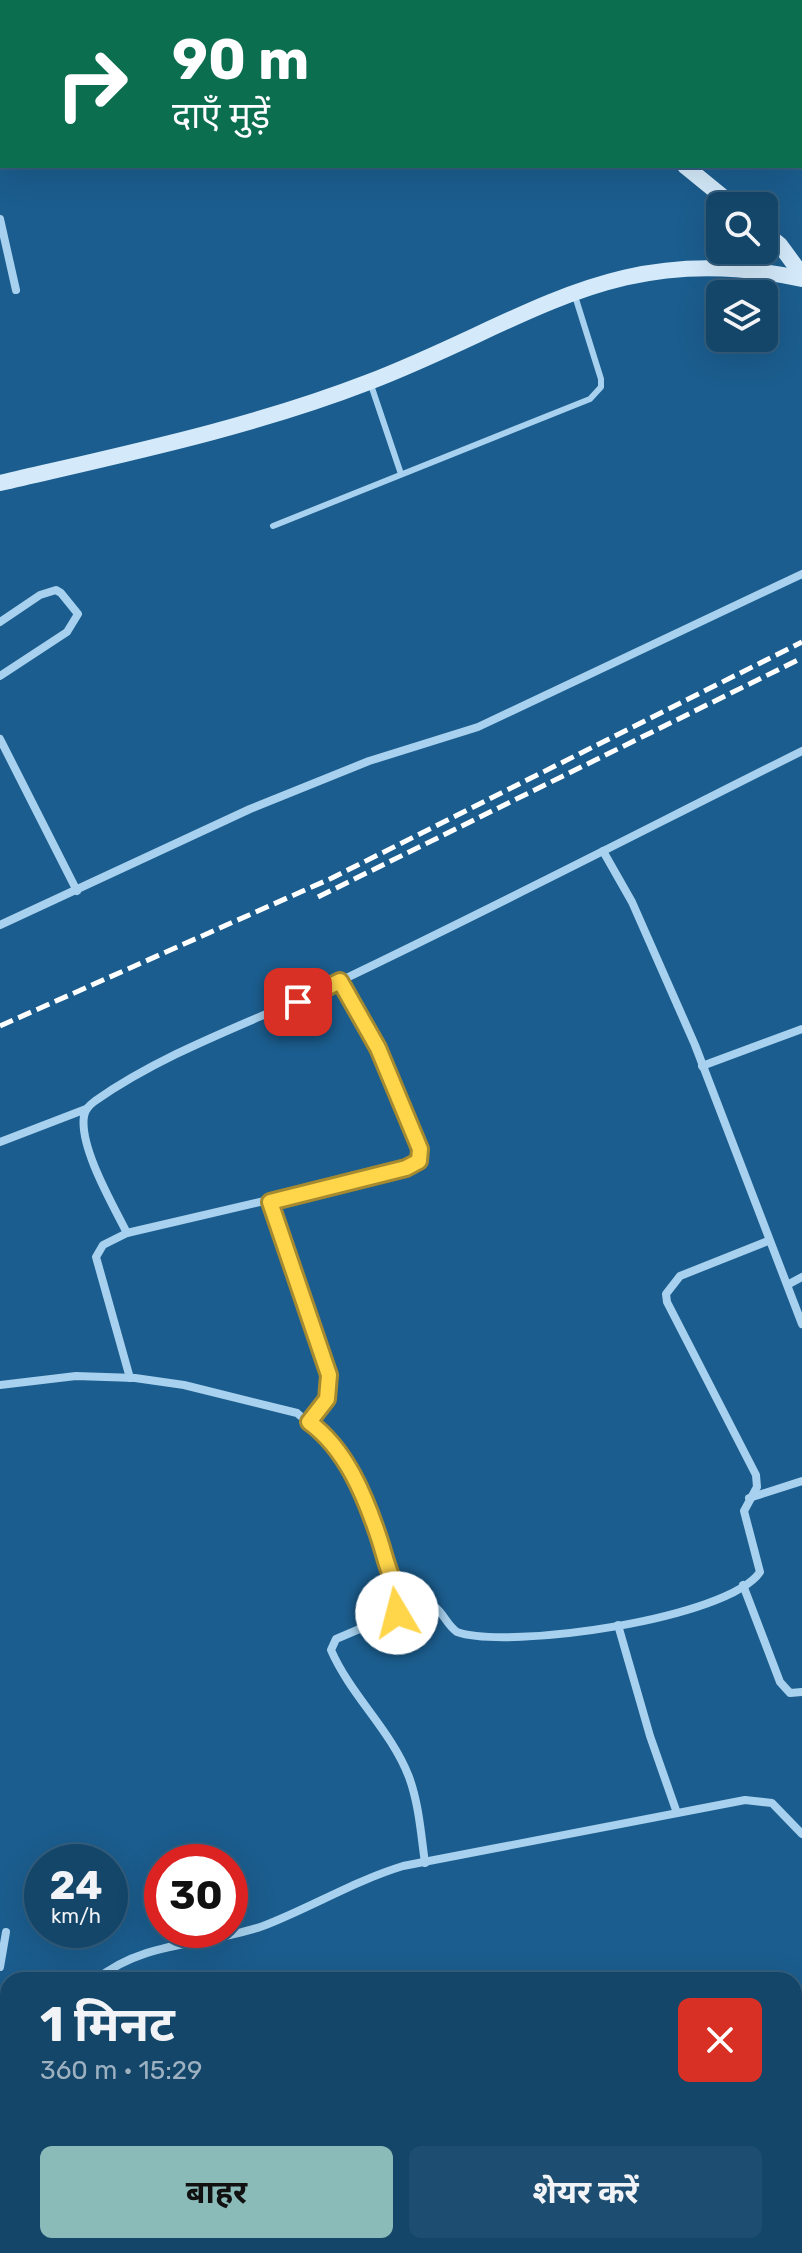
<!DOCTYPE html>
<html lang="hi">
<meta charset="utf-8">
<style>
:root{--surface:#14466a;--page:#1d4d70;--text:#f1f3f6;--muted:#9db1c1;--line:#335e7e;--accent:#8bbbb9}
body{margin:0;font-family:Rubik,"Noto Sans Devanagari",sans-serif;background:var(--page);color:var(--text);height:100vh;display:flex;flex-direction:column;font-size:30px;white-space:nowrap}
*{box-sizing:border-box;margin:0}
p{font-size:26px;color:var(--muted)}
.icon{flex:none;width:44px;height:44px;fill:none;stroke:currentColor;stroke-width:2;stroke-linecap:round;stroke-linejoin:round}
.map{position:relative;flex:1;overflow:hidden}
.sheet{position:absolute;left:0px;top:1972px;width:802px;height:282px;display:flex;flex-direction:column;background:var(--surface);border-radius:24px 24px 0 0;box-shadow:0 8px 32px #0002,0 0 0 2px var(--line)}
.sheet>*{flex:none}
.top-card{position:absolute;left:0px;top:0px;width:802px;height:168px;box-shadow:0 8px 32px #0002,0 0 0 2px var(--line);background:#0b6e4f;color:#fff;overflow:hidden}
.tools{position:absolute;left:706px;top:192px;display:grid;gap:16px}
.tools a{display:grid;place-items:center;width:72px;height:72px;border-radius:12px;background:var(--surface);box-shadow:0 8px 32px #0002,0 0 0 2px var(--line);font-size:40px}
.speed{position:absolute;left:24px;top:1844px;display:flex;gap:16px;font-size:40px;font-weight:700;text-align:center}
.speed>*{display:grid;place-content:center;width:104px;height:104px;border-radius:50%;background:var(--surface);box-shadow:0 8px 32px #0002,0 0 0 2px var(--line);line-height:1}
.speed small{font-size:20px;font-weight:400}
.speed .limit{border:12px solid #d22;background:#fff;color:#111}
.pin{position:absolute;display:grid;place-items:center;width:68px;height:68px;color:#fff;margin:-34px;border-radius:16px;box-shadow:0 4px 12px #0006}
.me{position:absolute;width:88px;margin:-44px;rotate:352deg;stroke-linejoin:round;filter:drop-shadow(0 0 6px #0008)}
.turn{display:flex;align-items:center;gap:28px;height:168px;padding:0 40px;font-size:36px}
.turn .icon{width:104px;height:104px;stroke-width:2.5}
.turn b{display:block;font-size:56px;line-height:68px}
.round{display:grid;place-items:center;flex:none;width:84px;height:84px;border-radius:12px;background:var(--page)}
.headline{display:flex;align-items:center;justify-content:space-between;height:136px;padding:0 40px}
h1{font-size:48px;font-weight:700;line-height:60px}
.action{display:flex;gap:16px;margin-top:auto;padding:16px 40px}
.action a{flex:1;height:92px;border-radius:12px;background:var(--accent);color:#111;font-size:32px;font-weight:700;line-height:92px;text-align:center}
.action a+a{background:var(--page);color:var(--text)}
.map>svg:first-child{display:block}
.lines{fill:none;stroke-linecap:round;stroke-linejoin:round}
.service{stroke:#a7d1ee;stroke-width:6}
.minor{stroke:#a7d1ee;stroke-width:8}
.tertiary{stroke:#a7d1ee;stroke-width:14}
.secondary{stroke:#d4eafa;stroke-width:16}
.rail{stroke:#fff;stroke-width:5;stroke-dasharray:14 6;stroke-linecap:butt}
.route-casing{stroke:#a68a30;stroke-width:20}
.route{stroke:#ffd54a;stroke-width:14}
</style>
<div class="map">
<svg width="802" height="2253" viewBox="0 0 802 2253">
<rect width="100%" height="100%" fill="#1b5d8e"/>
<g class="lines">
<!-- service -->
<g class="service">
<path d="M371 385 401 474"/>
<path d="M273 526 590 399 601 387V379L575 296"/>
</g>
<!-- minor -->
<g class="minor">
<path d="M0 219 16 290"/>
<path d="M0 622 40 595 56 590 61 593 78 614 67 632 0 676"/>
<path d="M0 739 77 891"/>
<path d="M603 851 632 902 695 1045 802 1324"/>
<path d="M0 925 250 809 369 761 478 727 802 574"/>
<path d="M702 1066 802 1029"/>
<path d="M0 1142 86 1109"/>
<path d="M270 1202 329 1375 327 1399 309 1422"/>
<path d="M127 1233C113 1205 79 1147 84 1116 85 1109 90 1105 95 1101 169 1049 259 1020 340 981 495 907 648 828 802 751"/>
<path d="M789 1284 802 1277"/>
<path d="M130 1378 96 1257 103 1245 127 1233 406 1168 419 1161C428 1136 356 1009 340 981"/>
<path d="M0 1385 76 1376 135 1378 184 1385 297 1413 333 1444 358 1484 393 1581C411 1611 418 1594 435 1607 444 1614 447 1625 457 1632 508 1650 728 1619 760 1572L744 1511 757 1487 756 1475 667 1302 666 1294 680 1276 768 1241"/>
<path d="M749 1498 802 1481"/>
<path d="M743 1585 780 1682 790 1693 802 1692"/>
<path d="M407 1600 397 1613 336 1639 331 1650C351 1696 391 1730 409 1777 419 1804 421 1835 425 1863"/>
<path d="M618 1625 650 1736 677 1813"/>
<path d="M0 1967 6 1932"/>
<path d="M96 1980C143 1940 207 1946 263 1926 310 1908 354 1881 403 1866L745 1800 772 1803 802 1834"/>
<path d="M0 2110 8 2101"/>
</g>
<!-- tertiary -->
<g class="tertiary">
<path d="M0 2183 8 2190"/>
<path d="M71 2246 79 2253"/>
</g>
<!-- secondary -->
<g class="secondary">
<path d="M496 0 498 2"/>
<path d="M685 166 734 206"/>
<path d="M764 232 780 245 802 275"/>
<path d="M0 483C124 454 250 428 369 382 530 320 618 238 802 279"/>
</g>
<!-- rail -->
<g class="rail">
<path d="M318 897 802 658"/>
<path d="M0 1026 332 878 802 642"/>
</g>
</g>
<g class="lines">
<!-- route casing -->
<g class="route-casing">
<path id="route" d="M298 1002 340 981 378 1048 420 1149 419 1161 406 1168 270 1202 329 1375 327 1399 309 1422C346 1449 365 1496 379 1538 386 1559 390 1585 407 1600L397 1613"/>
</g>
<!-- route -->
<use href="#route" class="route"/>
</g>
</svg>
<div class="tools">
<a><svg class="icon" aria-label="search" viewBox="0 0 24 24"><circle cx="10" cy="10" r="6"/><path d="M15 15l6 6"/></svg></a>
<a><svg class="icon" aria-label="layers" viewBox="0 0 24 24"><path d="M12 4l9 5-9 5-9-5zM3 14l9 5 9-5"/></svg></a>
</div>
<div class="speed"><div>24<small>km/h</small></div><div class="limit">30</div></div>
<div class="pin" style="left:298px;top:1002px;background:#d93025"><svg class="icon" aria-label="arrive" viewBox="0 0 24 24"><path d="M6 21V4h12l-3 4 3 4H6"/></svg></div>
<svg class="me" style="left:397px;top:1613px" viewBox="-20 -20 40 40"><circle r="19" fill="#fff"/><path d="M0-13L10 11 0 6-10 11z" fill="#ffd54a"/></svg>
<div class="top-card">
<div class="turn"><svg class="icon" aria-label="right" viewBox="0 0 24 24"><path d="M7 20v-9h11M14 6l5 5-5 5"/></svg><div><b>90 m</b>दाएँ मुड़ें</div></div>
</div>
<section class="sheet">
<div class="headline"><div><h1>1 मिनट</h1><p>360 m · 15:29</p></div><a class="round" style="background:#d93025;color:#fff"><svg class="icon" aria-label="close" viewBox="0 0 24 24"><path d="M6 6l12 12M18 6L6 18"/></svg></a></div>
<div class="action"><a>बाहर</a><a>शेयर करें</a></div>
</section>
</div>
